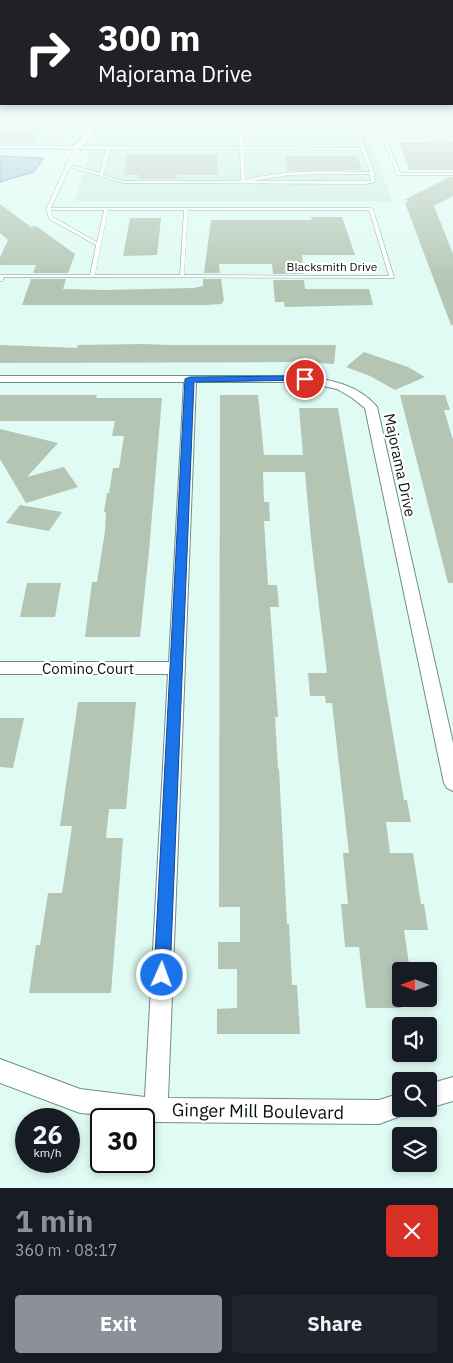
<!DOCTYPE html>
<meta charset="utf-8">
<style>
:root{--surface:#171b24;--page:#20242c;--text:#f1f3f6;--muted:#9ea1a6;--accent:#8c9099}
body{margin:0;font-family:"IBM Plex Sans",sans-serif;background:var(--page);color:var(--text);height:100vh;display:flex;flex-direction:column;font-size:19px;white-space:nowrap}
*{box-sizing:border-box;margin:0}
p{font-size:16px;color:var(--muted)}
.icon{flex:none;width:28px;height:28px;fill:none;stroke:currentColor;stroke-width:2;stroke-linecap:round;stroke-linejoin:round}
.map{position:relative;height:1188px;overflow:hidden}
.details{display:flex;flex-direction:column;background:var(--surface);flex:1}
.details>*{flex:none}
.top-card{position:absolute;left:0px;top:0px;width:454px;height:105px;box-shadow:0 2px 8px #0003;background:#202124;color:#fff;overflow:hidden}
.needle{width:32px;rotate:270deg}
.controls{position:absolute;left:392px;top:962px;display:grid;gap:10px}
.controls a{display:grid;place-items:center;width:45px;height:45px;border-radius:5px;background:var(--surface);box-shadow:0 2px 8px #0003;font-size:25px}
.speed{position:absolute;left:15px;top:1108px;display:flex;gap:10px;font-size:25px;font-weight:700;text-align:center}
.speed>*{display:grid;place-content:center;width:65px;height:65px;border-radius:50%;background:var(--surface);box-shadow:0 2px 8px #0003;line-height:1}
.speed small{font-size:12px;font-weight:400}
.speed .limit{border:2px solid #111;border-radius:8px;background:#fff;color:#111}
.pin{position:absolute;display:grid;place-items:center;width:42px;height:42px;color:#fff;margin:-21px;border:2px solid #fff;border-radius:50%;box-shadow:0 1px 5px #0007}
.me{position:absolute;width:55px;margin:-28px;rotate:2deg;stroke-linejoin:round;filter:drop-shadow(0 0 4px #0008)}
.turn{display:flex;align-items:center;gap:18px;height:105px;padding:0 15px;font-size:22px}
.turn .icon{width:65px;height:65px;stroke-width:2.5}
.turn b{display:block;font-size:35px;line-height:42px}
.round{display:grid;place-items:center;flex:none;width:52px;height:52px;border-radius:5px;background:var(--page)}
.headline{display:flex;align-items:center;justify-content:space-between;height:85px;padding:0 15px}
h1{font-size:30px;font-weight:800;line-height:38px;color:var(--accent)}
.primary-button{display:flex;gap:10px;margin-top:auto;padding:10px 15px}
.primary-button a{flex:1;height:58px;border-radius:5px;background:var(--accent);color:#fff;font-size:20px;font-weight:800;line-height:58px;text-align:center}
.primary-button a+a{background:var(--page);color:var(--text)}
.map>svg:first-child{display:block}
.built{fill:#c9ede3}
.water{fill:#9ec2e0;stroke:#718da1}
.building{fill:#b4c5b4}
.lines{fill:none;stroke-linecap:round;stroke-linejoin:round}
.service-casing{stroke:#738d86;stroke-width:1}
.minor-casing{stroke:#738d86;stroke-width:2}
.service{fill:#fff;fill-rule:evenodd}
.minor{fill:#fff;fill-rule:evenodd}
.route{fill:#1a73e8;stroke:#114b97}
.labels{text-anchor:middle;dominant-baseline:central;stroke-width:4.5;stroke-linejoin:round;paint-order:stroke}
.far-street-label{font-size:12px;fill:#07110e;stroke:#fff}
.street-label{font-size:15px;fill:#07110e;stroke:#fff}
.near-street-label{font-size:18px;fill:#07110e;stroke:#fff}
</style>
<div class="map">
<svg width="453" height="1188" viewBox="0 0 453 1188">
<rect width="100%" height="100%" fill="#dffbf3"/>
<!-- built -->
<g class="built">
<path d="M0 120H78L72 135 62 150H0Z"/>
<path d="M103 120H362L392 201H75L90 150 98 136Z"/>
</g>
<!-- water -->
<path class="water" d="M0 156 44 158 34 172 0 182Z"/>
<!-- building -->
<g class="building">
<path d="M38 129 32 144H0V130Z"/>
<path d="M438 140 453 142V170H409L399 142H429Z"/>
<path d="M217 154 218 175H177V179H140V175H124L127 155Z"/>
<path d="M285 156H357L362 170 288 171Z"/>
<path d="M449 177H453V196L434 206 453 254V325H451L405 203 409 201 404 200Z"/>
<path d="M0 204 31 227 36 226 75 254 68 273H33L36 265H0V257L8 240 0 233Z"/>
<path d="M311 217H342L355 255H302L304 274H273L272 264H219L220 273H204L211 220H312Z"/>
<path d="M130 218H161L157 255 123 256Z"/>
<path d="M31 279H66L63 289 104 290 194 288 203 286V279H221L224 301H223L222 304 206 305H22Z"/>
<path d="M273 280H304L305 289H369L373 305 285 307 284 302H275Z"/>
<path d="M144 344 168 345H336L334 364 303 362 0 363V345L77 348 78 345Z"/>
<path d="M364 352 408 367 425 377 395 390 370 376 346 367Z"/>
<path d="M0 395H97L96 398H162L149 551 140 637H85L92 582H97L105 531 106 512H104L107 493H109L113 468H119L124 436H112L115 421H0Z"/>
<path d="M220 395H258L264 455H303L299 408H338L404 800H407L411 822H386L390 853H413L421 904H424L428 930H404L410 971H401V1008H366L359 947H345L341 904H348L343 853H349L332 703H326L325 696H310L308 673H327L311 539 305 472H263L264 502H269L270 521H264L268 585H277L279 607H270L278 717H275L278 769H279L287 924H289L292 985H297L300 1034H217V1009L237 1008V969H218V942H240V907H219Z"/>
<path d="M400 395H445L450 410H444L453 440V583H448Z"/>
<path d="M0 429 58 443 27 477 64 467 78 487 26 503 0 459Z"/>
<path d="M20 505 62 512 49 531 6 523Z"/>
<path d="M27 583H61L55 617H20Z"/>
<path d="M78 702H136L126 809H109L106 838H123L111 993H29L36 945H40L48 893H62L72 826H60Z"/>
<path d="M0 718H24L13 768 0 767Z"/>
</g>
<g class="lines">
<!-- service casing -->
<g class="service-casing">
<g id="service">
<path d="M168 120H172L170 132 168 133H90L88 132 90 131H166Z"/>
<path d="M239 120H243V132L359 131 374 173 375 182 365 184 124 183 70 167 51 208H371L373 209 394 277V278L4 277 2 281H0V275H90L96 245 49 219 46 209 66 166 65 165 67 164 74 149 0 148V146H47L55 126H0V124H56L59 121 61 122 60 124H83L85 125 83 126H59L50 146 240 147ZM357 133 361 148 244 147 243 134ZM78 149H106L100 173 71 165ZM110 149H240L241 181H124L103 175ZM244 149 362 150 370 172C328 171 286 169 245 180ZM323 174H370L371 181H252L290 175ZM51 210H104L97 242 53 217ZM108 210H184L180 275H95ZM188 210H369L389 276 184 275Z"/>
<path d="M260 125H327L329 126 327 127H261Z"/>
<path d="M384 135H453V137H386L400 173H453V175H397L382 136Z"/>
</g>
</g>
<!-- minor casing -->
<g class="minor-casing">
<g id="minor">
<path d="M91 120H97L93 134 80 149H74V145L86 133Z"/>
<path d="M0 376H305C331 380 359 385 377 407L453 743V791L447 788 444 783 365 408 351 397 337 389 305 382H196L168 1098 379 1100 401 1093V1109H411L409 1113 379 1124 156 1122 144 1120V1119L80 1113 0 1083V1059L80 1089 145 1097 168 674H0V662H169L184 382H0Z"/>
<path d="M453 1077V1101L429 1108V1084Z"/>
</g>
</g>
<!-- service -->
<use href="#service" class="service"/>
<!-- minor -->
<use href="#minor" class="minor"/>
</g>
<!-- sky -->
<linearGradient id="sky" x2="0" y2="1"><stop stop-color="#8abae5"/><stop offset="0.42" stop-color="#f1fdfa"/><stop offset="1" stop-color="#f1fdfa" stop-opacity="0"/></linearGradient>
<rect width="453" height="286" fill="url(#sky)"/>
<!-- route -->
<path class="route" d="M305 376 308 377V380L194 382 170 975 168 981 162 983 156 981 154 975 185 379 190 377Z"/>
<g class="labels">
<!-- far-street labels -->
<g class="far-street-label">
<text x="332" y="266">Blacksmith Drive</text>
</g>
<!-- street labels -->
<g class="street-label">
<text transform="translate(400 465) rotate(78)">Majorama Drive</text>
<text x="88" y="668">Comino Court</text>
</g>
<!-- near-street labels -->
<g class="near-street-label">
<text transform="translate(258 1111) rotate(1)">Ginger Mill Boulevard</text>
</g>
</g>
</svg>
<div class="controls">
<a><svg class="needle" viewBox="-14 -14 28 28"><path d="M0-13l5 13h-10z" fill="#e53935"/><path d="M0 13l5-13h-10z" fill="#9ea1a6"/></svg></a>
<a><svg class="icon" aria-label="sound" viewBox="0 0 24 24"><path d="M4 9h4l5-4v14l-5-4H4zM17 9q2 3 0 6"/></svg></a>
<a><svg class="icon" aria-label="search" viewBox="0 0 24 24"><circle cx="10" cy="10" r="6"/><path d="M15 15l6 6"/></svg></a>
<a><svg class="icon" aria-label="layers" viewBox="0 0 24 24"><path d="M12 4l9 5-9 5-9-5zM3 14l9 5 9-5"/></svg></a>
</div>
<div class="speed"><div>26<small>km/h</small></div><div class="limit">30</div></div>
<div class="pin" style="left:305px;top:379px;background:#d93025"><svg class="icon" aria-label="arrive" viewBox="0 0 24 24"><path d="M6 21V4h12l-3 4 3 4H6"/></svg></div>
<svg class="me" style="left:162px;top:975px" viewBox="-20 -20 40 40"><circle r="17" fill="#1a73e8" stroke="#fff" stroke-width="3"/><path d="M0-11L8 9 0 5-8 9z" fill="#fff"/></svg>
<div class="top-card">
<div class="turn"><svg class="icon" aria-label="right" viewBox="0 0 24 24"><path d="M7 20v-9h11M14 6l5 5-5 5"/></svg><div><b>300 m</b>Majorama Drive</div></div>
</div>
</div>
<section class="details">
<div class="headline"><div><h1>1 min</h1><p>360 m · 08:17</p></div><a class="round" style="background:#d93025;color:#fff"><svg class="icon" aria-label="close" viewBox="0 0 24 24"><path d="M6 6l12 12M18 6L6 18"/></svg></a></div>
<div class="primary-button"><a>Exit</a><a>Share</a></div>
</section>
